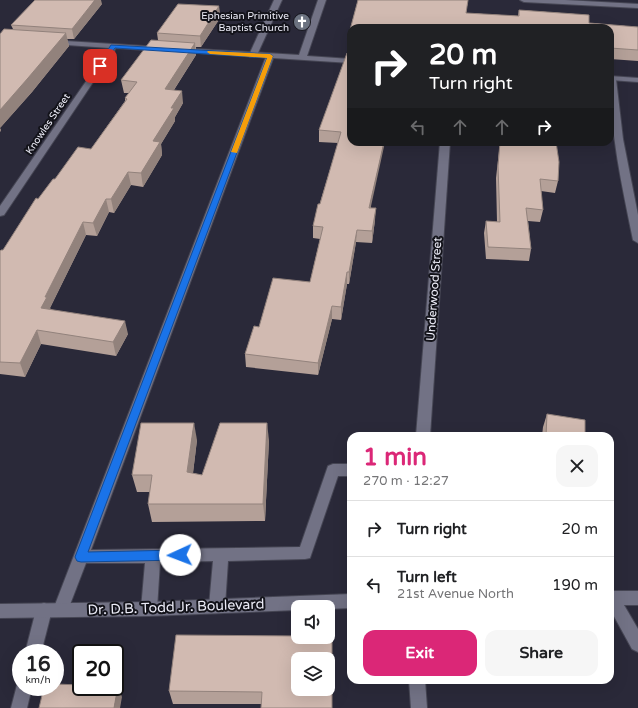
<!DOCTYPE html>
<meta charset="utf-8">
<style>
:root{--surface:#fff;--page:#f6f6f6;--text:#202124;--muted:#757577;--line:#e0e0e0;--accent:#db2777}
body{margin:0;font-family:"Varela Round",sans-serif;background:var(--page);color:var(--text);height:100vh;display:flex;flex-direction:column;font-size:15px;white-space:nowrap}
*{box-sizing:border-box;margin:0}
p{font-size:13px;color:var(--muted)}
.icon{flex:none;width:22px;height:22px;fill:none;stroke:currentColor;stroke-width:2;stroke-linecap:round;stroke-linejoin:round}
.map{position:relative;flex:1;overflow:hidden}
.drawer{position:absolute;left:347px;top:432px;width:267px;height:252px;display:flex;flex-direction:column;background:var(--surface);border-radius:12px;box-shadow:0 4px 16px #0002}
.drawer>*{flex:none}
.banner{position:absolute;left:347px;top:24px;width:267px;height:122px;border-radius:12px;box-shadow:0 4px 16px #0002;background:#202124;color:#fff;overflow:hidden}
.controls{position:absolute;left:291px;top:600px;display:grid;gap:8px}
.controls a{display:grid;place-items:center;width:44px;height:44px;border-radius:8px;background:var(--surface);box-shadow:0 4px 16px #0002;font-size:20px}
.speed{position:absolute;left:12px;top:644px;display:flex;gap:8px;font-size:20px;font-weight:700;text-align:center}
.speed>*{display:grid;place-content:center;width:52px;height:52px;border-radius:50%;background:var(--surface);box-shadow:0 4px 16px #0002;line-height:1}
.speed small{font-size:10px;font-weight:400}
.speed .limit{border:2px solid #111;border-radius:6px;background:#fff;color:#111}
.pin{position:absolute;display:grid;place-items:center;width:34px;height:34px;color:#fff;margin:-17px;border-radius:8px;box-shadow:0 2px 6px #0006}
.me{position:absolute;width:44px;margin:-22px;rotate:268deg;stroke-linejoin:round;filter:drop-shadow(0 0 3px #0008)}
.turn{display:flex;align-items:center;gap:14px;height:84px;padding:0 16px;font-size:18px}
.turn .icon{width:52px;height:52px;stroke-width:2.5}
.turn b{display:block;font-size:28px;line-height:34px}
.lanes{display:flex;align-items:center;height:38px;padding:0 16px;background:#0003;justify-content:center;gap:20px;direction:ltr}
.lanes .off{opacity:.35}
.round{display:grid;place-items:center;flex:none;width:42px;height:42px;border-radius:12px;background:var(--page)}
.headline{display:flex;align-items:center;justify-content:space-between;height:68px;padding:0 16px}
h1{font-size:24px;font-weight:700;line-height:30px;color:var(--accent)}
.cta{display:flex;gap:8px;margin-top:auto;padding:8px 16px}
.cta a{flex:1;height:46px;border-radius:12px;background:var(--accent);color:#fff;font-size:16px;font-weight:700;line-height:46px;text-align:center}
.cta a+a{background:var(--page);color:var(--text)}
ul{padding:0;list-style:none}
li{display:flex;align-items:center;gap:12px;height:56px;padding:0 16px;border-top:1px solid var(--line)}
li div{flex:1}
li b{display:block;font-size:15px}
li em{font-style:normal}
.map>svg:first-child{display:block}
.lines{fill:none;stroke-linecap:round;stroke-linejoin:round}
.service-casing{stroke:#464654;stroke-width:2}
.minor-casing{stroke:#464654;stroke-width:2}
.secondary-casing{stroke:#464654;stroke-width:2}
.service{fill:#727285;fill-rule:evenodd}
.minor{fill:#727285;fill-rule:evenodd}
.secondary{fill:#727285;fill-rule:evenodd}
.wall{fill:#b4a098}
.shaded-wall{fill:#92827c}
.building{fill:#d1bab1;stroke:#92827c;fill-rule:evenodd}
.route{fill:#1a73e8;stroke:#114b97}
.slow{fill:#f59e0b}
.labels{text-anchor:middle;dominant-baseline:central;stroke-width:4;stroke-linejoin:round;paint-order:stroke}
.far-poi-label{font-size:10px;fill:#ececf7;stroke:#13131a;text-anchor:end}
.far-street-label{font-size:10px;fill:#ececf7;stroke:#13131a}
.street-label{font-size:12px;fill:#ececf7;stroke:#13131a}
.near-street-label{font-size:14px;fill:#ececf7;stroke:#13131a}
</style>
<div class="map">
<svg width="638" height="708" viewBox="0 0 638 708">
<rect width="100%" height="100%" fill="#2a2939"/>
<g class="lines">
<!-- service casing -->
<g class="service-casing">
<g id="service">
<path d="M274 0H282L257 55 253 57H250L249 55Z"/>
<path d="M520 0H565L638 4V8L524 2Z"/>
<path d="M267 54H270L274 56 91 550 300 547 328 466 333 464H351V476H338L310 558 305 559 228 561 225 606 222 611 217 613 212 611 209 606 213 561 160 562 157 609 154 614 149 616 144 614 141 609 145 563H86L66 615 61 617 56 615 53 610Z"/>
<path d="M610 77H615L616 79 623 139 638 215V243L633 240C622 186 610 132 610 77Z"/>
<path d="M44 603 49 605 52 610 41 653H25L36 610 39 605Z"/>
<path d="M21 680V687H32L27 708H11L18 681Z"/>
</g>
</g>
<!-- minor casing -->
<g class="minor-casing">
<g id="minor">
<path d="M318 0H326L307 56 351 59V63L181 52 177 50 181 48 299 55Z"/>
<path d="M50 40 160 47 164 49 160 51 116 48 4 215 0 216V206L109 48 53 44H50Z"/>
<path d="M610 76 638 78V82L610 80Z"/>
<path d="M440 142H450L430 436H416Z"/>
<path d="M612 591 617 593 638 629V652L632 649 610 609V592Z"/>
<path d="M409 680H425L427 708H411Z"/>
</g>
</g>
<!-- secondary casing -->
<g class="secondary-casing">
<g id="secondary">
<rect x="610" y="591" width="28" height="14"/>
<path d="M351 594V608L328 609V607H298V610L149 616 0 618V604L149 602Z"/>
</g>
</g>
<!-- service -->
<use href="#service" class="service"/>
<!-- minor -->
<use href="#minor" class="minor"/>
<!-- secondary -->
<use href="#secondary" class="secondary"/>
</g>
<!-- wall -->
<g class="wall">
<path d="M358 0H468L466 13 518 16 519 10 589 15V23L638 27V61L610 59V28H351V41H350V30Z"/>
<path d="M102 4 74 39H67L69 46 32 92 0 128 1 130 0 132 4 29H13L11 25Z"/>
<path d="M219 6 220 18 201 47H196V55L174 90 183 103 175 117V121L161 144 162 155 143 187 131 185 114 213 109 212 97 236 86 235 50 308 51 310 128 334 116 356 41 344 25 377 0 374V251L3 250 38 199 55 179 91 149 125 101V98L129 93H124L121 80 158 40 157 33Z"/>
<path d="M351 41V142L375 220 372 243 356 242 349 284H347L341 320 332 319 318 375 246 367 245 354 259 327 310 282 320 239 313 238V226L338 143 319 142V130L349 53V46Z"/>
<path d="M500 142H556L558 181 555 193 541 191 543 210 540 222 528 221 531 249 529 261 486 259 484 233 486 221 497 222 496 178Z"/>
<path d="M547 414 585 436H542L543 427Z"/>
<path d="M197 440 193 473 202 475 269 440 265 521 152 522 148 504 150 492H137L132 475Z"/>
<path d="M332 636 262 704H173L169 691Z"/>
</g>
<!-- shaded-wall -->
<g class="shaded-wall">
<path d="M95 0H101L102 4 74 39 72 29Z"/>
<path d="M219 6 220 18 201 47 200 36Z"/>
<path d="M66 33 69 46 32 92 0 128 1 130 0 132V110Z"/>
<path d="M195 43 196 55 166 102 165 89Z"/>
<path d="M182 91 183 103 175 117V121L161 144 162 155 143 187 141 173 153 141 171 108Z"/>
<path d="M384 142H385L368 220 369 208Z"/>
<path d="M128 172 131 185 114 213 111 199Z"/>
<path d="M106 199 109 212 97 236 93 223Z"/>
<path d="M376 208 375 220 372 243V231Z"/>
<path d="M83 222 86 235 50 308 51 310 41 308 45 297Z"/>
<path d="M357 230 356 242 349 284V272Z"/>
<path d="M347 272V284L341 320V307Z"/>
<path d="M332 306V319L318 375V363Z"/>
<path d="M125 321 128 334 116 356 113 342Z"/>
<path d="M37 330 41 344 25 377 20 363Z"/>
<path d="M194 423 197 440 191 489 187 472Z"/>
<path d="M267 423 269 440 265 521 263 504Z"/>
<path d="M118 686 122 697 120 708H114Z"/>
</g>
<!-- building -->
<g class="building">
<path d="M35 0H95L72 29 11 25Z"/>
<path d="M358 0H468L466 13 519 16V10L589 15V23L638 27V50L610 48V28H351V30H350Z"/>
<path d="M178 4 219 6 200 36 157 33Z"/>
<path d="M4 29 66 33 28 78 0 110V34Z"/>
<path d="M151 40 195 43 165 89 182 91 171 108H174L153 141 160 142 141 173 128 172 111 199H106L93 223 83 222 45 297H47L41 308 125 321 113 342 37 330 20 363 0 362V251L1 250H3L36 198 38 199 53 179H55L78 147 91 149 127 99 125 98 137 82 121 80Z"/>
<path d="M351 41V47L349 46Z"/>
<path d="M351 52V142H384L369 208H376L372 231 357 230 349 272H347L341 307 332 306 318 363 245 354 254 326 259 327 273 278 310 282 323 227 313 226 318 204H320L341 132 319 130 347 53Z"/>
<path d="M500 142H556L559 162 558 181 540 179 543 210 526 208 531 249 488 247 486 221 500 222 498 166Z"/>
<path d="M547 414 585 420V436H546Z"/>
<path d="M141 423H194L187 472 202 475 220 423H267L263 504H148L152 475H132Z"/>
<path d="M176 635 298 636V637H328V636H332V708H261L262 692 169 691ZM298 659H328V689H298Z"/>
<path d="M55 684 81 685V687H115V686H118L114 708H39L44 687H55Z"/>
</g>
<!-- route -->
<path class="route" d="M111 45 270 54 273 56 88 552 180 550 184 552 185 555 184 559 180 560 81 562 77 561 75 557 267 58 115 48 102 67H98L97 66Z"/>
<!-- slow -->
<path class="slow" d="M208 51 270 54 273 56 237 153 231 152 267 58 210 54 207 52Z"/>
<!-- icons -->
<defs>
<g id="church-disc" transform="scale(0.9)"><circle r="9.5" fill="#6b7280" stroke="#13131a"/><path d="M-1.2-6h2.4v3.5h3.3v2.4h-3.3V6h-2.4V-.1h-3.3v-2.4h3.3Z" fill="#fff"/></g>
</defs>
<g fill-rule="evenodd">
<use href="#church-disc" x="302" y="22"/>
</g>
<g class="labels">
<!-- far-poi labels -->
<g class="far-poi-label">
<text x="289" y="16">Ephesian Primitive<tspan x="289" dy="12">Baptist Church</tspan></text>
</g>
<!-- far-street labels -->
<g class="far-street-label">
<text transform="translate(48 124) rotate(-56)">Knowles Street</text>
</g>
<!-- street labels -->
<g class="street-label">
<text transform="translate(434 289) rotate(-86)">Underwood Street</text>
</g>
<!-- near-street labels -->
<g class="near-street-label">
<text transform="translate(176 607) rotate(-2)">Dr. D.B. Todd Jr. Boulevard</text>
</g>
</g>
</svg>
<div class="controls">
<a><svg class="icon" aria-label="sound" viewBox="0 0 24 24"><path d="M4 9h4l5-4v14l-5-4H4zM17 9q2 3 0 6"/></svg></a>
<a><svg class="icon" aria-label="layers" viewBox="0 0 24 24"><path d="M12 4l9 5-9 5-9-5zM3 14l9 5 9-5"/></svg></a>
</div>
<div class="speed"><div>16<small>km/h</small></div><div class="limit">20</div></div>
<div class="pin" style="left:100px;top:66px;background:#d93025"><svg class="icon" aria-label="arrive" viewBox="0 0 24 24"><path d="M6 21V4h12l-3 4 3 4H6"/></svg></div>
<svg class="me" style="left:180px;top:555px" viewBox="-20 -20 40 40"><circle r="19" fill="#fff"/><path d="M0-13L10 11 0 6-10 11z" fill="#1a73e8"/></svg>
<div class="banner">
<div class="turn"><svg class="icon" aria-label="right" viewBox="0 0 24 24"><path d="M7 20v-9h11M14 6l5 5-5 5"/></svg><div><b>20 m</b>Turn right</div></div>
<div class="lanes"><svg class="icon off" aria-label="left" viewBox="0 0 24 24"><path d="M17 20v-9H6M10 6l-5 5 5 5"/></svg><svg class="icon off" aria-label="ahead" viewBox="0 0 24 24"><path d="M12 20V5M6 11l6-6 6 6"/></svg><svg class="icon off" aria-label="ahead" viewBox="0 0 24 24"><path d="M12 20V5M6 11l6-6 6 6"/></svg><svg class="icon" aria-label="right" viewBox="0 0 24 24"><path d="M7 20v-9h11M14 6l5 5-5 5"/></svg></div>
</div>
<section class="drawer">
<div class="headline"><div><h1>1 min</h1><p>270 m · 12:27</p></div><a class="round"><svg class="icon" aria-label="close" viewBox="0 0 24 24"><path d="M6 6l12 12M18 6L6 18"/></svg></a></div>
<ul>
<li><svg class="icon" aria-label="right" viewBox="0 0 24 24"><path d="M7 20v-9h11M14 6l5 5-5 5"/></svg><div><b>Turn right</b></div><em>20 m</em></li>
<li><svg class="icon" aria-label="left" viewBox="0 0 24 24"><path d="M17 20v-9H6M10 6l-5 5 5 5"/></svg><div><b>Turn left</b><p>21st Avenue North</p></div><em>190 m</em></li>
</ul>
<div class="cta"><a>Exit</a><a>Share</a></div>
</section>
</div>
